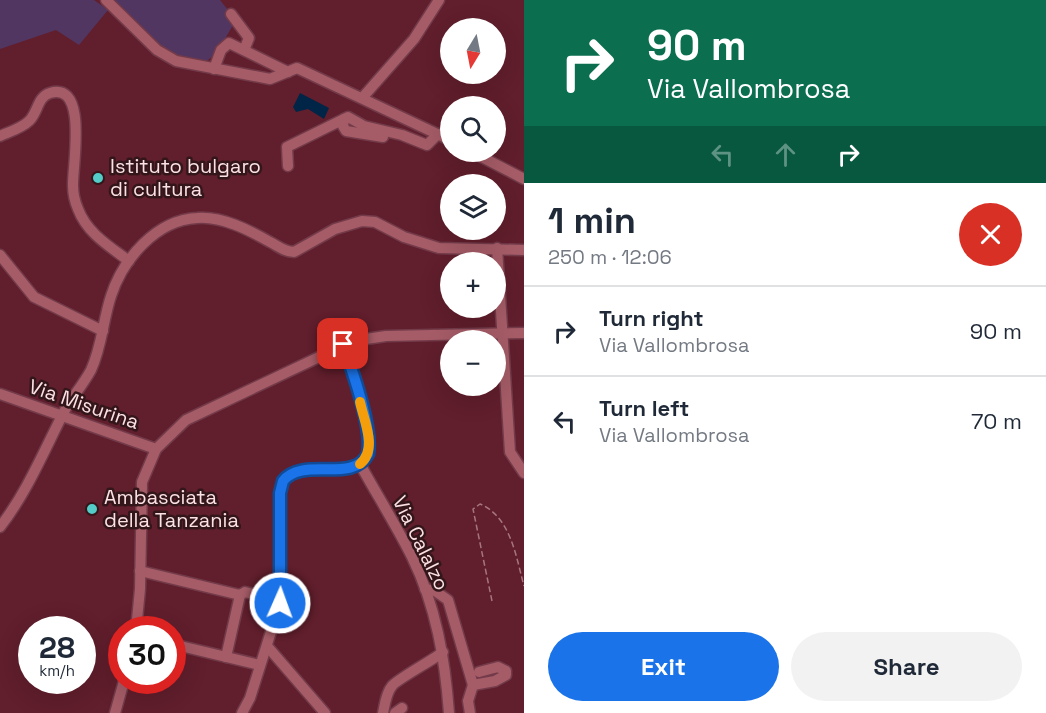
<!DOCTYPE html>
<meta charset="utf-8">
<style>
:root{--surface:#fff;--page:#f2f2f3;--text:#1f2937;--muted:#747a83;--line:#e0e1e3;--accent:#1a73e8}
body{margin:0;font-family:"Space Grotesk",sans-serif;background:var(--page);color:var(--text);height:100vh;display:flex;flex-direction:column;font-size:22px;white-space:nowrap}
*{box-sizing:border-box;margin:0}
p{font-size:20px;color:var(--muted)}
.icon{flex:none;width:33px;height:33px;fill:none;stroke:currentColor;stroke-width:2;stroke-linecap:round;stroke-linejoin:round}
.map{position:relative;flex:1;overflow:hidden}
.sheet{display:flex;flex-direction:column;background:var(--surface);width:522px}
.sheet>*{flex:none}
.hud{background:#0b6e4f;color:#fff;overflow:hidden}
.needle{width:39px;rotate:190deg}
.buttons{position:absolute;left:440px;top:18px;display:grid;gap:12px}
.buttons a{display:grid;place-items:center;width:66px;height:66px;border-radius:50%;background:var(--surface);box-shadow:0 6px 24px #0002;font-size:30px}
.speed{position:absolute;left:18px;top:616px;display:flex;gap:12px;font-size:30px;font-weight:700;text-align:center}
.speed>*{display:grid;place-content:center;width:78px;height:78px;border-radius:50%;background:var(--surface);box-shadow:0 6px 24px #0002;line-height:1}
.speed small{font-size:15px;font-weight:400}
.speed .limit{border:9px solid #d22;background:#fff;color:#111}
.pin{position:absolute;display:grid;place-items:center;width:51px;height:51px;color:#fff;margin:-26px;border-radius:12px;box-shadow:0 3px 9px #0006}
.me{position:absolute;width:66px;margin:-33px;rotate:2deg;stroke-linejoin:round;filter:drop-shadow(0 0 4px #0008)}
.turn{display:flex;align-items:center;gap:21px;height:126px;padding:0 24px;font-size:27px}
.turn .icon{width:78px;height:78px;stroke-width:2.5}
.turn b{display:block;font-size:42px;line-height:51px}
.lanes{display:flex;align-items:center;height:57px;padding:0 24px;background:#0003;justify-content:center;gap:30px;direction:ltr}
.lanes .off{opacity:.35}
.round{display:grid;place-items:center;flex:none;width:63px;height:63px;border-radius:32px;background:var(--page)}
.head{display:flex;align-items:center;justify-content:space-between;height:102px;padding:0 24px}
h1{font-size:36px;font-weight:600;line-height:45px}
.button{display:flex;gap:12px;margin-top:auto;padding:12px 24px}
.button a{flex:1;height:69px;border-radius:36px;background:var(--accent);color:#fff;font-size:24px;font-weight:600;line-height:69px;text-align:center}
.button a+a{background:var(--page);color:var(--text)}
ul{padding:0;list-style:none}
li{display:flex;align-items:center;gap:18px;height:90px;padding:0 24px;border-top:2px solid var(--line)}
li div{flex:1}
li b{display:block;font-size:22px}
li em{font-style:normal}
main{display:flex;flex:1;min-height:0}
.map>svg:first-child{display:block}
.green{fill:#513662}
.water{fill:#012547}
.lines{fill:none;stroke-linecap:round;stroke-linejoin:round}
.minor-casing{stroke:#733b4a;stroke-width:13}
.path{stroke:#a6767f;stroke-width:1.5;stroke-dasharray:6 3;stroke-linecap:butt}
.minor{stroke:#a55c67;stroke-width:10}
.route-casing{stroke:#114b97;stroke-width:15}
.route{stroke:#1a73e8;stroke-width:10}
.slow{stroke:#f59e0b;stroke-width:10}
.poi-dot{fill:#54cdc8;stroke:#33161a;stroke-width:2}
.labels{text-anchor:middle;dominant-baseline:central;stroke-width:5;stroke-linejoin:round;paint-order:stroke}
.poi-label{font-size:20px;fill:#fbe1e4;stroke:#33161a;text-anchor:start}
.street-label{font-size:20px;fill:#fbe1e4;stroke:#33161a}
</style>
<main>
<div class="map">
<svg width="524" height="713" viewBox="0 0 524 713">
<rect width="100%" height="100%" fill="#611e2c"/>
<!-- green -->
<g class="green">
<path d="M0 0H94L108 10 79 45 56 30 0 49Z"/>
<path d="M102 0H220L236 20 216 54 201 65 166 51Z"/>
</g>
<!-- water -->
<path class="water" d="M300 93 329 108 324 119 308 109 296 112 293 107Z"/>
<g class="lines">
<!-- minor casing -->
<g class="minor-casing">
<g id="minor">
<path d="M106 0 157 50 176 61 270 79 297 68 450 140"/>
<path d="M231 14 249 38 244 50"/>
<path d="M214 69 221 50 229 43 288 72"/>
<path d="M363 97 414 39 439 0"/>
<path d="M344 119 343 126 346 131 383 137"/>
<path d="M0 136C9 132 22 128 29 121 38 113 37 97 50 93 89 81 72 168 73 186 73 194 75 202 78 209 87 233 109 246 129 261"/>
<path d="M472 152 524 179"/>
<path d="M288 166 287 147 348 117 364 126 402 135 427 145 438 134"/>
<path d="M497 248 510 452 524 473"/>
<path d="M0 255 34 297 103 331"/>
<path d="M0 394 156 449"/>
<path d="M360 464C377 495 396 525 412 557 436 606 445 659 449 713"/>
<path d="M0 527C28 491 45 448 66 408 74 395 84 383 91 370 102 346 103 320 111 296 123 259 156 220 197 218 222 216 249 230 270 242 278 246 284 252 294 252L335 229 362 221 375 222 404 237 439 248 524 250"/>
<path d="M140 571 240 595 245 592 280 600"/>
<path d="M425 589 435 591 448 600 473 685 468 701 470 713"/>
<path d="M136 630 140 589 142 482 156 449 186 420 353 341 386 336 524 333"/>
<path d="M172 644 260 665"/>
<path d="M267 646 325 713"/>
<path d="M226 657 240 595"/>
<path d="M473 685 495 681 506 675V671L498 667 479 672"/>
<path d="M115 713 124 681"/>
<path d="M242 713 250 698 280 603V493L283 481C303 456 353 483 368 454 373 428 352 371 343 344"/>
<path d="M383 713C385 704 386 693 392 686 396 680 433 660 443 652"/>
<path d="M395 713 402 708"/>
</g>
</g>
<!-- path -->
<path class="path" d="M492 601 473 509 480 504C511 517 516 557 524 586"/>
<!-- minor -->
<use href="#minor" class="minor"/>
</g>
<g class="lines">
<!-- route casing -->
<g class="route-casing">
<path id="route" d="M280 603V493L283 481C303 456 353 484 368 454 373 428 352 370 343 344"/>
</g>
<!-- route -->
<use href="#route" class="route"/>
<!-- slow -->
<path class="slow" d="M360 464C378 449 364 421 360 402"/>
</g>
<!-- markers -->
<g class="poi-dot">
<circle cx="98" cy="178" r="6"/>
<circle cx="92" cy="509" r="6"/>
</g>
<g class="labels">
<!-- poi labels -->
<g class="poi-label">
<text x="110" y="166">Istituto bulgaro<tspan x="110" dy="23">di cultura</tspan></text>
<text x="104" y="497">Ambasciata<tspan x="104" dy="23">della Tanzania</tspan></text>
</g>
<!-- street labels -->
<g class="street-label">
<text transform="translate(84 404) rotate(19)">Via Misurina</text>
<text transform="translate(421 543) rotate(64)">Via Calalzo</text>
</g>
</g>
</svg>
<div class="buttons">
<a><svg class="needle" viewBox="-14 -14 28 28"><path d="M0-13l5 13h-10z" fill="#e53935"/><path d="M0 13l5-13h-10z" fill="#747a83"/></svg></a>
<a><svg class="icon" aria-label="search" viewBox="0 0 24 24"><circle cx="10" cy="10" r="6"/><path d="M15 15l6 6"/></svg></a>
<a><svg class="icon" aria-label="layers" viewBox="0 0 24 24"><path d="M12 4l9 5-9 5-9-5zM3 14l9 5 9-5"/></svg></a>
<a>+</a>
<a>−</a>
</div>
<div class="speed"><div>28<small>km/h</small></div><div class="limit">30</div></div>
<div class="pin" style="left:343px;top:344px;background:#d93025"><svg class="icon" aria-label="arrive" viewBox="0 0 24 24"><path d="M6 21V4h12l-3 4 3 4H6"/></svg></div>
<svg class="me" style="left:280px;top:603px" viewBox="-20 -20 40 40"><circle r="17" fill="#1a73e8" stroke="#fff" stroke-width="3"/><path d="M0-11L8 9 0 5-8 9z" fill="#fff"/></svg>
</div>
<section class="sheet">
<div class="hud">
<div class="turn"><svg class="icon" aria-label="right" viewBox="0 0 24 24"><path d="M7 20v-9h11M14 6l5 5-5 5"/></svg><div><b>90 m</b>Via Vallombrosa</div></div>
<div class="lanes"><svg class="icon off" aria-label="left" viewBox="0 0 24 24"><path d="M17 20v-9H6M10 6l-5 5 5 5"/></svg><svg class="icon off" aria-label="ahead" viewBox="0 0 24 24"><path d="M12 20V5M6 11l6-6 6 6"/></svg><svg class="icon" aria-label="right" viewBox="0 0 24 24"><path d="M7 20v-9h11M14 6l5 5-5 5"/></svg></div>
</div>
<div class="head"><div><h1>1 min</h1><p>250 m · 12:06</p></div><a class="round" style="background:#d93025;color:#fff"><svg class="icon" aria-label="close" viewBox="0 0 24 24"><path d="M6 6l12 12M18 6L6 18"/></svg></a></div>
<ul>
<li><svg class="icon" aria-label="right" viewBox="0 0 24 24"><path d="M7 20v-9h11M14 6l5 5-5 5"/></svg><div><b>Turn right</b><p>Via Vallombrosa</p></div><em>90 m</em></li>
<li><svg class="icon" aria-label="left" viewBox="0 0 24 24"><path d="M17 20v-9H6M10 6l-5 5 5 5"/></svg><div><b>Turn left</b><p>Via Vallombrosa</p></div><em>70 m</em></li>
</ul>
<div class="button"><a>Exit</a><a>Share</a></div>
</section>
</main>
